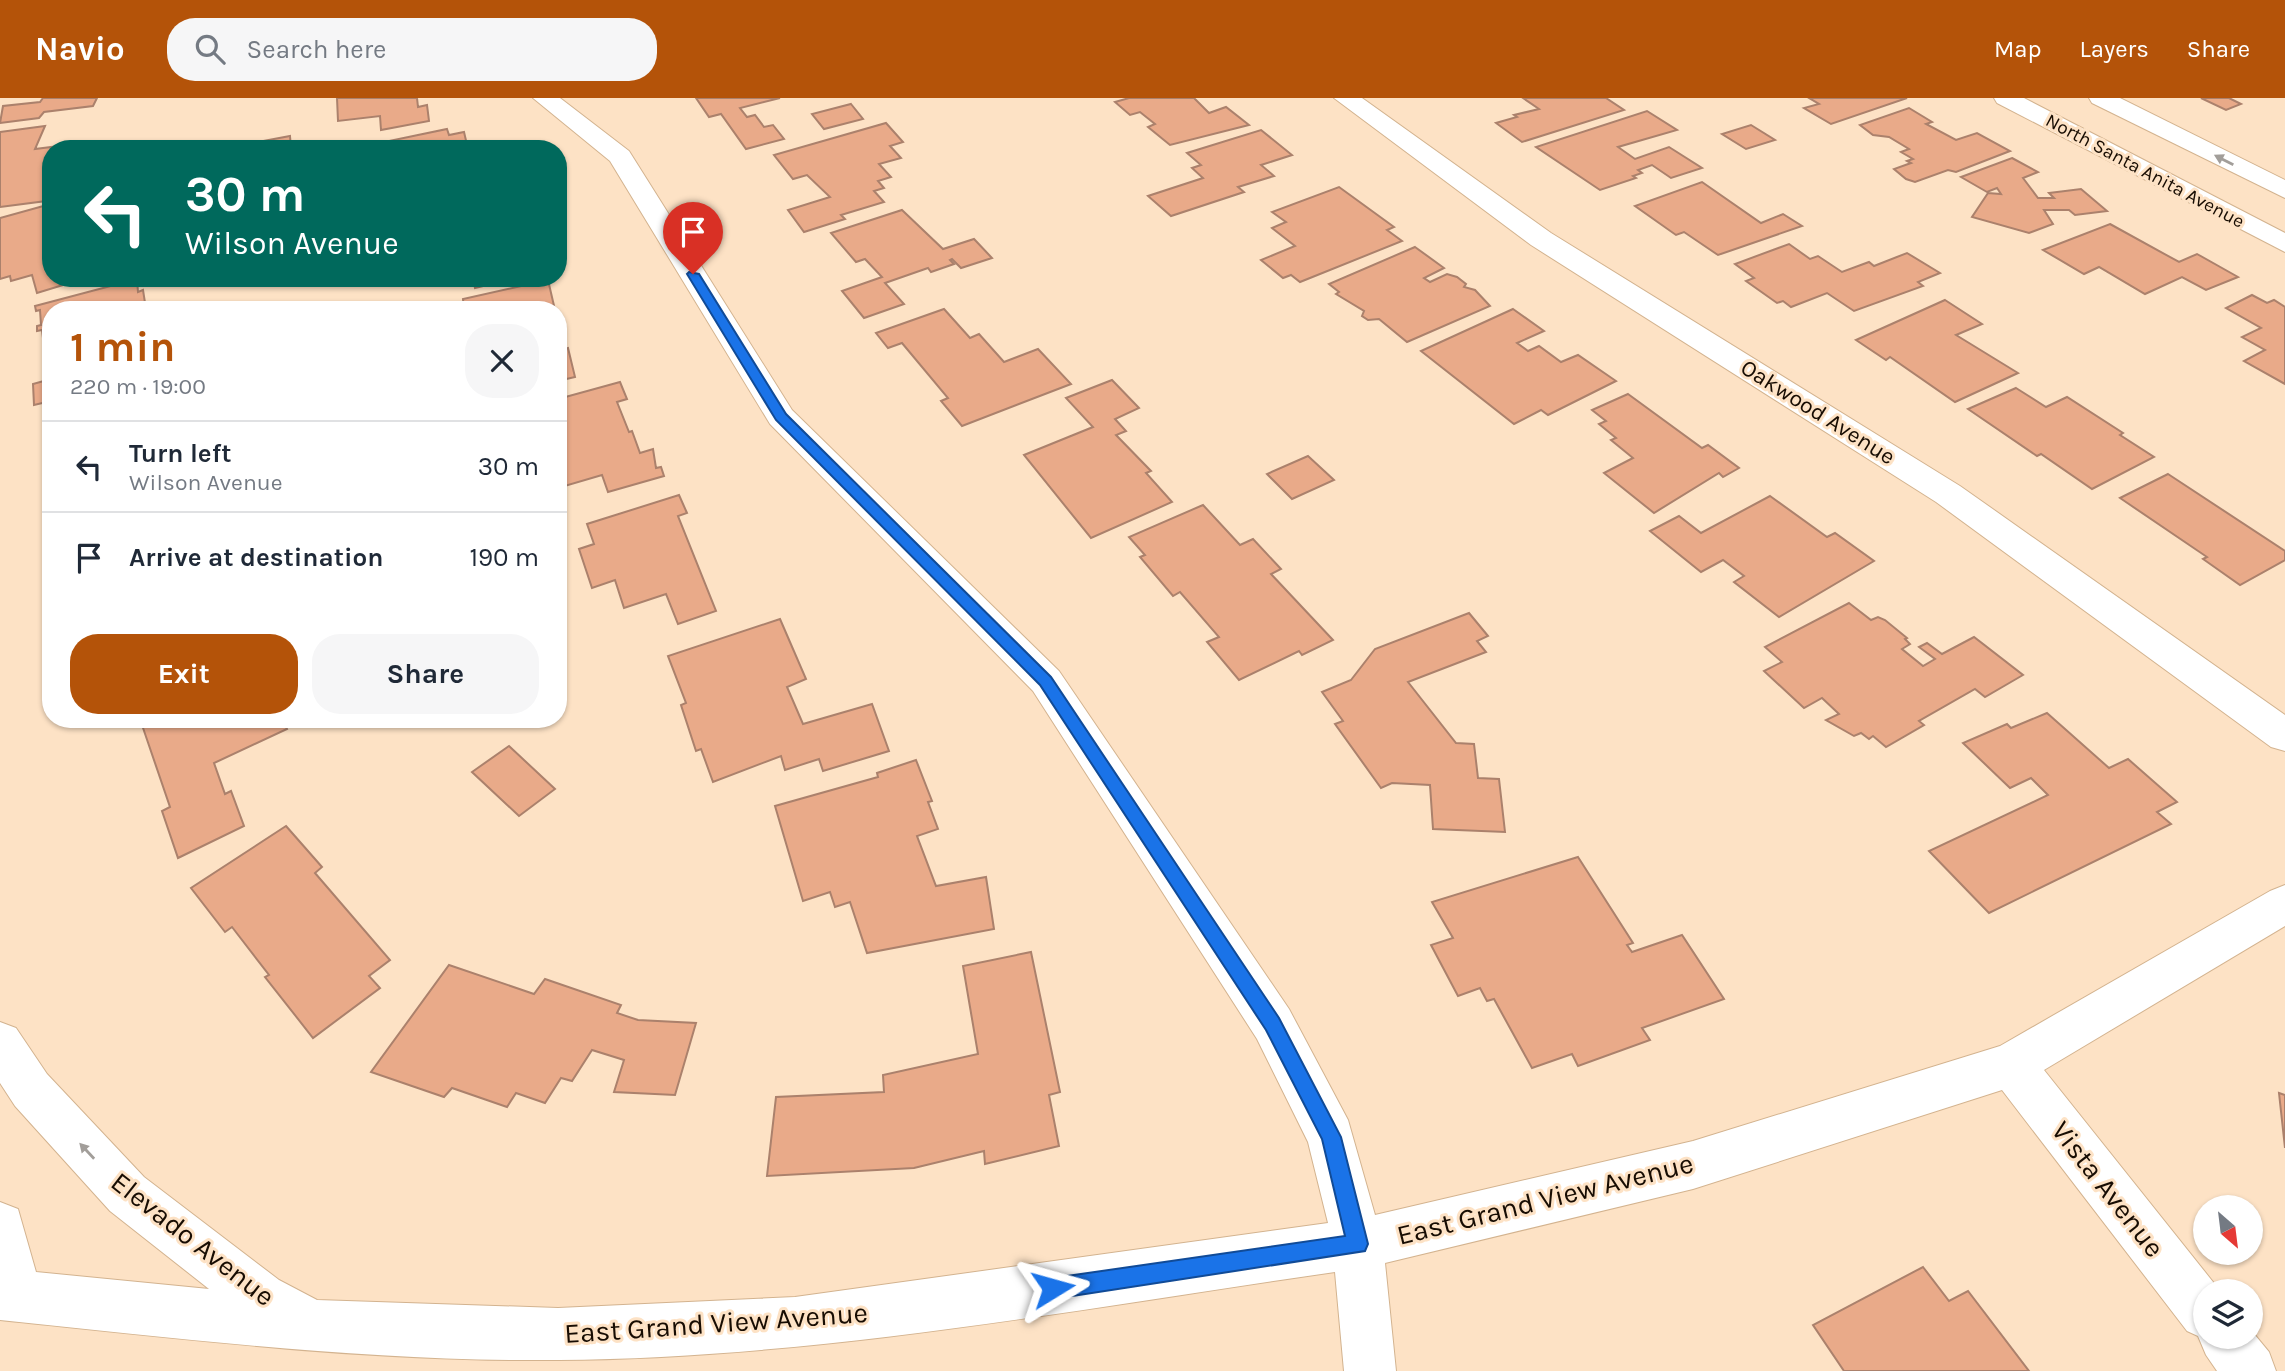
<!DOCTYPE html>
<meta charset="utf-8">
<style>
:root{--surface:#fff;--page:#f6f6f7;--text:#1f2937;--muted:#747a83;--line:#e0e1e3;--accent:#b45309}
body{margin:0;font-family:Karla,sans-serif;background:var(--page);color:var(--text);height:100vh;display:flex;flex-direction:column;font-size:26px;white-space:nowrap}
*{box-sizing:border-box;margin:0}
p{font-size:23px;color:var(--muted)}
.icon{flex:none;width:38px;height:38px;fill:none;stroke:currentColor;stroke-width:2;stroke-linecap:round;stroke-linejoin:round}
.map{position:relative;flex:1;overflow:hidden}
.drawer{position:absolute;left:42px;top:203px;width:525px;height:427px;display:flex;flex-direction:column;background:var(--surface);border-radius:28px;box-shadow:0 2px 5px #0004}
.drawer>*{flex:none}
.banner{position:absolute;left:42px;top:42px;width:525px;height:147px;border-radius:28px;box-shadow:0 2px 5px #0004;background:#00695c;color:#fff;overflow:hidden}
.needle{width:46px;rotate:152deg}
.controls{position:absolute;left:2193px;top:1097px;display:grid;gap:14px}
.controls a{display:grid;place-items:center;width:70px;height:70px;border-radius:50%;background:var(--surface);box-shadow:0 2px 5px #0004;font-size:35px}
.pin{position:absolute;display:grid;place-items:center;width:60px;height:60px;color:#fff;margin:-72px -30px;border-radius:50% 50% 50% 0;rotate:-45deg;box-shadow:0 0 7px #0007}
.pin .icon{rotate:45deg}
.me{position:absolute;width:77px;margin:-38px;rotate:82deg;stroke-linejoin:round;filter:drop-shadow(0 0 5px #0008)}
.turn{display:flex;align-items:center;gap:24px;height:147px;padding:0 28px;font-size:32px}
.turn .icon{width:91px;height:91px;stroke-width:2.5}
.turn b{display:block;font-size:49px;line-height:60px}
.round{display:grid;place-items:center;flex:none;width:74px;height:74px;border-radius:28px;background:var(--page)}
.overview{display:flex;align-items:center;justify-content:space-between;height:119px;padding:0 28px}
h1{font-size:42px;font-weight:700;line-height:52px;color:var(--accent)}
.cta{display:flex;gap:14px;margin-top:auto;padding:14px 28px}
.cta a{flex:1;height:80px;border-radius:28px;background:var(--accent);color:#fff;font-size:28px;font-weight:700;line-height:80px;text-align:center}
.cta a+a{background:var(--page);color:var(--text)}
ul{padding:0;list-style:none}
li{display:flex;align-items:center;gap:21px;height:91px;padding:0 28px;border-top:2px solid var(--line)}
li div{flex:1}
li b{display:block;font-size:26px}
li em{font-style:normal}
header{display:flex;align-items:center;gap:42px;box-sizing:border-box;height:98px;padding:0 35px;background:var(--accent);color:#fff}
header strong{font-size:33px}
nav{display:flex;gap:38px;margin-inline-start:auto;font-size:24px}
.search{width:490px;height:63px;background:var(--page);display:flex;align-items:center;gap:18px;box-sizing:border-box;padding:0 24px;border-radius:28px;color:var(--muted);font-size:26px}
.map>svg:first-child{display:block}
.building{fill:#e9aa89;stroke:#ab816c;stroke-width:2}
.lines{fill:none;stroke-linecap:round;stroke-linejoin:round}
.minor-casing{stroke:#d3b38f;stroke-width:2}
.tertiary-casing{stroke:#d3b38f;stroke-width:2}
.minor{fill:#fff;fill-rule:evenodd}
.tertiary{fill:#fff;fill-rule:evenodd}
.oneway{fill:#a29e9a}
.route{fill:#1a73e8;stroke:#114b97;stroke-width:2}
.labels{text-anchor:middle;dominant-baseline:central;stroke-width:6;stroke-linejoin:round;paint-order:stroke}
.far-street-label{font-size:19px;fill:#170c02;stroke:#fde2c5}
.street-label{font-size:23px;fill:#170c02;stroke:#fde2c5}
.near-street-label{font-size:28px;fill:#170c02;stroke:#fde2c5}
</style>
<header>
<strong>Navio</strong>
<div class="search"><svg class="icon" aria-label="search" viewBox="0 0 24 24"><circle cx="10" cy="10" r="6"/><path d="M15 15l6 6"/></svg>Search here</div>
<nav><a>Map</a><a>Layers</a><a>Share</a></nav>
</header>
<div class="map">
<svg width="2285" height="1273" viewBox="0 0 2285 1273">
<rect width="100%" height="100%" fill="#fde2c5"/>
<!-- building -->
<g class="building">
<path d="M43 0H97L93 8 44 14 39 20 0 25 3 8 40 4Z"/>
<path d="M337 0H417L418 9 427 7 429 23 381 32 380 18 338 23Z"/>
<path d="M696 0H780L740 10 747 19 755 17 764 29 773 27 784 41 746 51 721 16 709 19Z"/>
<path d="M1129 0H1194L1209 15 1226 9 1249 27 1170 47 1148 29 1155 26 1140 14 1130 17 1115 4Z"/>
<path d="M1523 0H1606L1624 12 1522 44 1496 25 1517 19 1514 17 1539 11Z"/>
<path d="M1809 0H1907L1831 26 1804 10 1819 6Z"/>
<path d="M2201 0H2229L2241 6 2226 12Z"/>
<path d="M851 6 863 21 824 31 812 16Z"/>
<path d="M1909 10 1932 24 1926 26 1956 42 1977 35 2010 53 1956 74 1948 72 1915 84 1906 81 1894 71 1911 65 1907 63 1913 61 1901 54 1909 51 1889 39 1873 37 1860 27Z"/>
<path d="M1647 13 1677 32 1618 49 1635 61 1669 49 1702 70 1671 80 1652 67 1638 72 1642 75 1633 78 1636 80 1600 92 1536 49Z"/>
<path d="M886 25 903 44 890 48 901 60 879 66 891 79 878 83 884 90 874 93 884 104 841 117 845 121 804 134 788 112 830 99 807 77 793 81 774 57Z"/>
<path d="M1751 27 1775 42 1746 51 1722 36Z"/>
<path d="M45 28 35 51 67 47 65 51H51V89L46 103 0 109V34Z"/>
<path d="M447 31 449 37 464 34 468 51H390L389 43Z"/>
<path d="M1261 32 1292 57 1261 67 1274 78 1238 89 1244 94 1171 118 1148 98 1203 80 1192 70 1201 67 1187 55Z"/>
<path d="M290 38 291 51H247V46Z"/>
<path d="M2012 60 2038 74 2023 80 2038 100H2054L2049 95 2081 91 2107 113 2075 117 2069 112H2044L2053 126 2029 135 1972 119 1988 95 2001 96 1997 90 1987 94 1961 79Z"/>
<path d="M1702 84 1761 125 1783 116 1802 128 1718 157 1684 134 1676 137 1635 108Z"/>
<path d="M1339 89 1394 129 1387 132 1402 143 1300 184 1291 177 1283 180 1261 162 1295 148 1272 130 1286 124 1272 114Z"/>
<path d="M47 107 51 119V180H86L37 195 32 177 11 183 10 178 0 181V120Z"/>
<path d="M902 112 943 151 974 141 992 160 961 170 952 161 950 162 954 166 931 174 928 170 885 185 904 206 864 220 842 193 882 179 865 161 856 164 831 135Z"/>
<path d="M2110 126 2179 164 2197 156 2238 179 2206 192 2182 179 2145 196 2099 169 2084 176 2043 152Z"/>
<path d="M1789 146 1810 161 1818 158 1842 174 1869 164 1874 168 1907 155 1940 175 1918 184 1923 188 1854 213 1827 195 1791 209 1783 203 1777 205 1746 183 1754 180 1735 166Z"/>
<path d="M1415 149 1444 170 1424 180 1430 184 1447 176 1457 179 1466 186 1464 189 1475 192 1490 208 1407 244 1379 221 1368 222 1362 218 1364 213 1336 196 1339 194 1329 186Z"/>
<path d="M473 180H516L475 190Z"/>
<path d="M137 181 138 194 143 192 146 211 51 212V238L43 240 42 232 37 233V228L41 227 40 212 36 213 35 208Z"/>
<path d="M548 182 555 212H464L463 201Z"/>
<path d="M2252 197 2267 205 2274 202 2285 209V286L2244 263 2265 252 2242 239 2261 230 2226 210Z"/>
<path d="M1945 202 1982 226 1956 237 2018 275 1955 304 1890 259 1886 262 1856 242Z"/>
<path d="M944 211 970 240 979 236 1004 264 1038 251 1071 286 962 328 941 303 948 300 902 245 888 250 876 235Z"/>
<path d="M1513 211 1544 233 1517 245 1528 253 1539 248 1561 264 1578 257 1616 283 1548 317 1541 312 1514 326 1421 253Z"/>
<path d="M558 240 561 252 568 250 575 279 558 283Z"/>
<path d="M51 251V303L34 307 33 286 51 281Z"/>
<path d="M1112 282 1139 310 1115 321 1126 333 1116 337 1151 373 1146 375 1172 404 1091 440 1024 357 1093 329 1066 300Z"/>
<path d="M620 284 627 301 617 304 629 334 632 333 640 355 653 351 656 370 661 369 664 378 608 394 602 377 558 390V301Z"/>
<path d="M2016 290 2046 309 2067 299 2123 335 2120 337 2154 359 2092 391 2041 356 2037 358 1968 311Z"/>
<path d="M1628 296 1702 350 1708 347 1739 370 1723 379 1719 375 1654 415 1604 375 1633 360 1611 342 1616 340 1599 326 1606 323 1592 312Z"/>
<path d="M1308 358 1334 382 1292 401 1267 376Z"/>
<path d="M2168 376 2285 453V462L2240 487 2203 461 2207 459 2120 400Z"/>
<path d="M679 397 687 415 678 418 716 513 678 526 666 496 624 510 615 482 592 490 579 451 594 446 587 426Z"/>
<path d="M1770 398 1827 439 1835 435 1874 463 1779 519 1734 484 1744 478 1723 462 1701 474 1650 433 1679 418 1701 435Z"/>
<path d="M1203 407 1240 447 1253 441 1281 471 1271 476 1333 542 1302 557 1299 553 1239 582 1207 544 1219 539 1180 494 1173 498 1140 459 1145 457 1129 439Z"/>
<path d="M1849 505 1871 522 1878 519 1885 522 1907 540 1905 541 1910 546 1902 551 1923 568 1935 561 1919 549 1927 545 1942 556 1974 539 2023 577 1985 599 1975 591 1919 623 1924 627 1886 649 1873 638 1869 641 1861 635 1854 638 1826 622 1839 616 1822 600 1804 610 1764 573 1782 564 1765 549Z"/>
<path d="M1469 515 1488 538 1477 543 1486 554 1408 584 1456 645 1474 646 1478 680 1499 681 1505 734 1433 731 1430 687 1392 685 1381 690 1335 626 1343 623 1322 594 1351 582 1375 551Z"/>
<path d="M780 521 806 581 787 589 803 626 872 606 889 653 823 673 819 661 785 672 781 658 713 684 701 651 696 653 681 607 686 605 668 558Z"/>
<path d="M2047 615 2109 670 2128 661 2177 704 2157 714 2171 726 1989 815 1929 753 2048 697 2031 680 2010 690 1963 645 2007 626 2011 630Z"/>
<path d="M132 621H282L287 631 214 665 225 696 231 693 244 728 178 760 162 713 170 709 141 624 134 627Z"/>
<path d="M509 648 555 691 519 718 472 674Z"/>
<path d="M916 662 932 703 928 704 938 731 917 738 936 788 986 779 994 831 867 855 850 804 835 809 830 794 803 803 775 708 878 679 877 675Z"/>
<path d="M286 728 322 769 315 775 390 862 369 878 380 890 313 940 265 879 269 877 232 829 225 834 191 790Z"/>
<path d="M1578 759 1633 845 1627 847 1632 854 1682 837 1724 901 1642 930 1650 942 1578 968 1572 956 1532 970 1494 901 1487 903 1480 890 1458 898 1431 847 1453 840 1432 804Z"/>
<path d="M1031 854 1060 994 1049 997 1059 1048 985 1066 984 1053 914 1070 767 1078 776 999 884 994 883 977 978 956 963 868Z"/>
<path d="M449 867 534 896 545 881 621 907 617 915 638 922 696 925 675 997 614 994 624 962 592 952 572 983 561 980 545 1005 516 995 507 1009 452 990 444 999 371 974Z"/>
<path d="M2279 995 2285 997V1050Z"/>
<path d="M1923 1169 1949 1203 1968 1193 2029 1273H1844L1813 1227Z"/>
</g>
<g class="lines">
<!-- minor casing -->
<g class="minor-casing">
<g id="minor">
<path d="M533 0H560L629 53 792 312 1059 573 1289 911 1348 1022 1375 1117 1693 1043 2000 948 2270 793 2285 787V828L2044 972 2221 1194H2205V1239H2250V1231L2269 1254 2276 1273H2217L2206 1257 2198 1238 2187 1233 2002 992 1693 1091 1385 1165 1396 1273H1344L1335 1174C1078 1211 819 1260 558 1262 371 1264 185 1241 0 1222V1104L18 1111 36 1174 209 1191 110 1113 15 1008 0 985V924L16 930 47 976 144 1079 279 1182 317 1202 558 1210 795 1199 1328 1125 1308 1044 1257 941 1033 593 770 326 610 63Z"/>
<path d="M1334 0H1362L1551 135 1960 388 2285 617V653L2271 649 1936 404 1531 147Z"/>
</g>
</g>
<!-- tertiary casing -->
<g class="tertiary-casing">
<g id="tertiary">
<path d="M1994 0H2024L2285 135V154L1997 5Z"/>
<path d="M2089 0H2120L2285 82V100L2092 5Z"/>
</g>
</g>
<!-- minor -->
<use href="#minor" class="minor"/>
<!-- tertiary -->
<use href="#tertiary" class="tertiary"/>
</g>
<!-- one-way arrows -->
<defs><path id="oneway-solid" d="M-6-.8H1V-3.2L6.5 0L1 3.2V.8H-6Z" transform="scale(1.75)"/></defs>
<g class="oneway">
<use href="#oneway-solid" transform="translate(2224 62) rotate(-153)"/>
<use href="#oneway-solid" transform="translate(87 1053) rotate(-133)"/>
</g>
<!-- route -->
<path class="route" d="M689 174 699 176 786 316 1051 579 1279 920 1341 1039 1368 1146 1365 1153 1053 1201 1045 1198 1042 1190 1045 1183 1053 1180 1345 1138 1322 1041 1266 932 1040 587 776 322 687 176Z"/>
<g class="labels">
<!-- far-street labels -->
<g class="far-street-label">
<text transform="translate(2145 73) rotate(28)">North Santa Anita Avenue</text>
</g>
<!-- street labels -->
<g class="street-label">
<text transform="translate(1818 314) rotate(32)">Oakwood Avenue</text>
</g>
<!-- near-street labels -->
<g class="near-street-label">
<text transform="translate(2108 1091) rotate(52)">Vista Avenue</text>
<text transform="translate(1545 1101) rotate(-14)">East Grand View Avenue</text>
<text transform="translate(193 1141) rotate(38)">Elevado Avenue</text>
<text transform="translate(716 1225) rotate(-4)">East Grand View Avenue</text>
</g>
</g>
</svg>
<div class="controls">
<a><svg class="needle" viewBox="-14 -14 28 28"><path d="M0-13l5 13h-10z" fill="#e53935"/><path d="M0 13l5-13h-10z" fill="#747a83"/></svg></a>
<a><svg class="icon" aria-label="layers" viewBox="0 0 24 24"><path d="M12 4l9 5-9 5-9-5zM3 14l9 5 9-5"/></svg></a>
</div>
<div class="pin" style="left:693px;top:176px;background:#d93025"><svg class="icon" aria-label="arrive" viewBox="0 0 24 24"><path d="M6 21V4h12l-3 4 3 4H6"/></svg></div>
<svg class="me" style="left:1053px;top:1190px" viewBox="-20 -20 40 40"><path d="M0-17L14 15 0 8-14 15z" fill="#1a73e8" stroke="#fff" stroke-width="4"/></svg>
<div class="banner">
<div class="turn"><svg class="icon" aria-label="left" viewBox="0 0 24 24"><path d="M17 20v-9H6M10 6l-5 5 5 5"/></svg><div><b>30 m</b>Wilson Avenue</div></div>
</div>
<section class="drawer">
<div class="overview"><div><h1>1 min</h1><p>220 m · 19:00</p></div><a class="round"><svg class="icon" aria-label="close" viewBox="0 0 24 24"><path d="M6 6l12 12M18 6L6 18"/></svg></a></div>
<ul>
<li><svg class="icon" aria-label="left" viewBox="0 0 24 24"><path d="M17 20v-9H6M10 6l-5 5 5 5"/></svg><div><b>Turn left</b><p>Wilson Avenue</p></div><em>30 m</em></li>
<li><svg class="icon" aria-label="arrive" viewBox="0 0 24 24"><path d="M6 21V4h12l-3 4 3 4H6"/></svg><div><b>Arrive at destination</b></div><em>190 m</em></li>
</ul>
<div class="cta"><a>Exit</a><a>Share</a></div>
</section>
</div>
